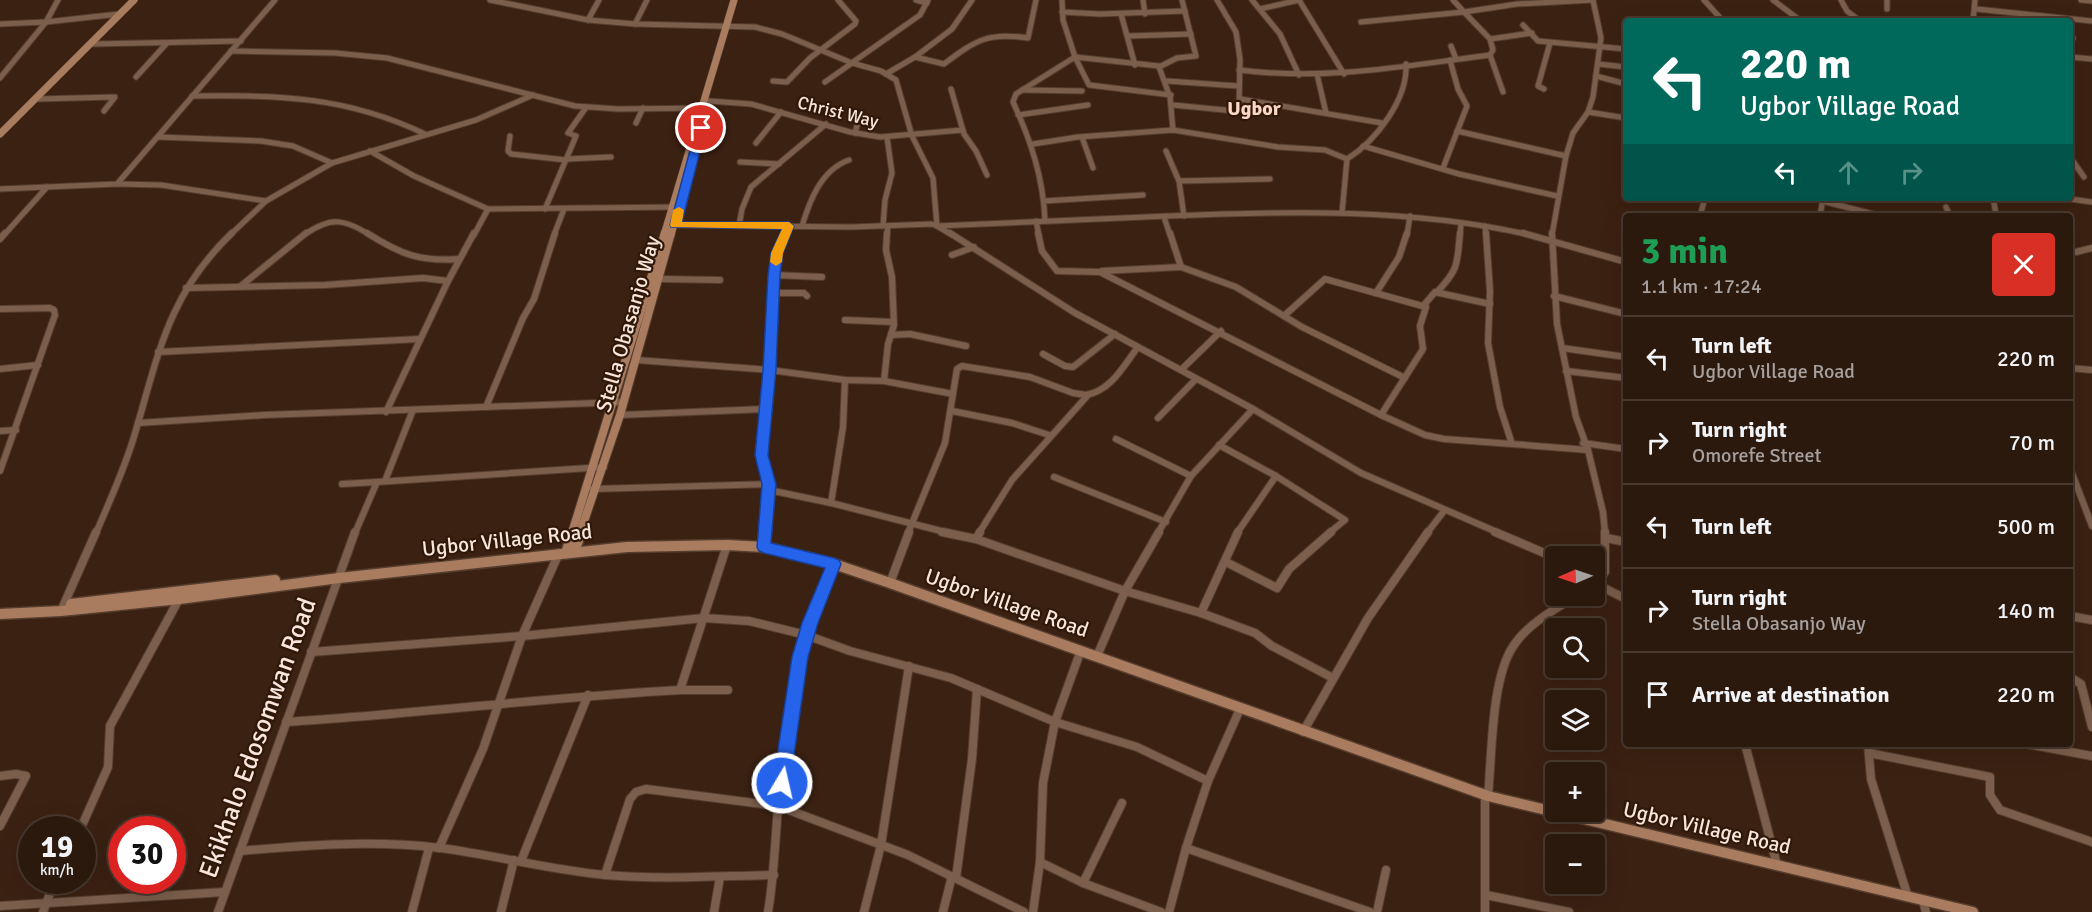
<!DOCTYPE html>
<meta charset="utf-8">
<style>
:root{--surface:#2c190e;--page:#38261c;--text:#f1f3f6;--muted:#a6a09e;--line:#48382e}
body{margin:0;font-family:Signika,sans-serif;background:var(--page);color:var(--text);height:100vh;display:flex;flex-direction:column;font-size:22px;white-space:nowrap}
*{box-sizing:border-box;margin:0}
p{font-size:20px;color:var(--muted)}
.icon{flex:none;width:33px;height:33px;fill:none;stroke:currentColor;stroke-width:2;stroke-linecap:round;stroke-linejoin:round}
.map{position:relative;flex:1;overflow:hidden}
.drawer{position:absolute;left:1623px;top:213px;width:450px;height:534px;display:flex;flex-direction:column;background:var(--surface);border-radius:6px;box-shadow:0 6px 24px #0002,0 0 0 2px var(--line)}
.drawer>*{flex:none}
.guide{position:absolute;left:1623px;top:18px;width:450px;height:183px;border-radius:6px;box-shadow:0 6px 24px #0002,0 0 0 2px var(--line);background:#00695c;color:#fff;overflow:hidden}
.needle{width:39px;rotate:268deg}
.fabs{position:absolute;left:1545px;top:546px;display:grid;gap:12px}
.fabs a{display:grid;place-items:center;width:60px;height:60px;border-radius:6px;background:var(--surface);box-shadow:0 6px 24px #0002,0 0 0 2px var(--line);font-size:30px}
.speed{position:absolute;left:18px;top:816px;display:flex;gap:12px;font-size:30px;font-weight:700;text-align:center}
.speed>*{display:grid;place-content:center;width:78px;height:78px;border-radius:50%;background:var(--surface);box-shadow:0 6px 24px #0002,0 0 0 2px var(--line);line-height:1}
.speed small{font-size:15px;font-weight:400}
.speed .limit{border:9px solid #d22;background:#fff;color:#111}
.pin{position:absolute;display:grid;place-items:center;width:51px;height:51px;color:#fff;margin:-26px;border:3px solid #fff;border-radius:50%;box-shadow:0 2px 6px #0007}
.me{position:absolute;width:66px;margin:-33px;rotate:9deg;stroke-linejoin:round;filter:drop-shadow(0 0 4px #0008)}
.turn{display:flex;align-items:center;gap:21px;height:126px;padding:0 18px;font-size:27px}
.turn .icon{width:78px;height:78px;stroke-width:2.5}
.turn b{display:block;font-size:42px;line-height:51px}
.lanes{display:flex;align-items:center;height:57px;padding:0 18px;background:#0003;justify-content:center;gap:30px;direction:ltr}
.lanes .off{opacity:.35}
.round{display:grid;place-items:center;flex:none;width:63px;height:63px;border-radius:6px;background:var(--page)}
.summary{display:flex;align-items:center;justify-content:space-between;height:102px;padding:0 18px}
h1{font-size:36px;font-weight:700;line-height:45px;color:#1e9e55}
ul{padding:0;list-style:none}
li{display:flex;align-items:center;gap:18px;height:84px;padding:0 18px;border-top:2px solid var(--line)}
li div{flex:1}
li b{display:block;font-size:22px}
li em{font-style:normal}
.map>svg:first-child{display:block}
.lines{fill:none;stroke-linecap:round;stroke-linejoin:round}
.street-far2-casing{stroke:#553d2e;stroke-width:7}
.street-far1-casing{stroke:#553d2e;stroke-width:8}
.street-casing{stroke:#553d2e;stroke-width:10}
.secondary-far2-casing{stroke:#553d2e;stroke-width:8}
.secondary-far1-casing{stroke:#553d2e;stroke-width:10}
.secondary-casing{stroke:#553d2e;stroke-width:13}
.street-far2{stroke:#7b5e4c;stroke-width:5}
.street-far1{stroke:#7b5e4c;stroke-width:6}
.street{stroke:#7b5e4c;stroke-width:8}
.secondary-far2{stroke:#aa7c5f;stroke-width:7}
.secondary-far1{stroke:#aa7c5f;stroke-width:8}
.secondary{stroke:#aa7c5f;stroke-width:10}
.route{fill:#2563eb;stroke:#184099;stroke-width:1.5}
.slow{fill:#f59e0b}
.labels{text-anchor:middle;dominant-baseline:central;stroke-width:4.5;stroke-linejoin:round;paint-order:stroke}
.far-street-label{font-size:18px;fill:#f8e6dc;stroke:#301808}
.far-quarter-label{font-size:20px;font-weight:bold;fill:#fad8c4;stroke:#301808}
.street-label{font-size:21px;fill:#f8e6dc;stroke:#301808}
.near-street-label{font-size:26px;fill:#f8e6dc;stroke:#301808}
</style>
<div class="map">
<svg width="2092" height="912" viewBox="0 0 2092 912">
<rect width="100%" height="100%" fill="#3b2112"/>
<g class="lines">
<!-- street-far2 casing -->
<g class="street-far2-casing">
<g id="street-far2">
<path d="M58 0 46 22 119 14"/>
<path d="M490 0 588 20 635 24 755 27 782 34 852 63 881 71 896 80 912 136 933 178 937 226 952 235"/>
<path d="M916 0 927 3"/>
<path d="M1062 0 1063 20 1075 57 1159 66"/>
<path d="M1143 0 1145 14"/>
<path d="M1252 0 1280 34 1299 75"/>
<path d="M1299 0 1344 74"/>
<path d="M1453 0 1464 12 1517 4 1593 0"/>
<path d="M1704 0 1723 21"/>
<path d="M1773 0 1801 21"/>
<path d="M1841 0 1847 11 1860 21"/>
<path d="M1887 0V9"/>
<path d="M2081 0 2092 1"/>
<path d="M1260 9 1299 0"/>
<path d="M1976 9 2092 21"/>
<path d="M1062 12 1100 14 1185 11"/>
<path d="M1121 14 1135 65"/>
<path d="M588 20 599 0"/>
<path d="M1973 21 1975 0"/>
<path d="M1361 22 1464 12 1490 39 1493 50 1490 55 1503 92"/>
<path d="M0 24 46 22"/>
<path d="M635 24 647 0"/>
<path d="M1523 25 1538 41 1626 49"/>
<path d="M1128 36 1191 34"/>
<path d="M2070 38H2073"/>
<path d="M1490 39 1532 33"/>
<path d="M92 44 241 41"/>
<path d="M1451 46 1456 59"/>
<path d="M231 51 335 53 387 58 575 106 618 109 706 108"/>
<path d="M915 57 944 64C976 40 988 32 1028 38L1036 0"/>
<path d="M2070 57 2092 59"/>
<path d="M853 62 920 15 928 0"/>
<path d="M1598 64 1626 67"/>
<path d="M1239 70C1326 81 1404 66 1490 55"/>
<path d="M886 74 915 57 952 29 972 0"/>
<path d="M1317 74 1326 113"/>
<path d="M1596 76 1626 84"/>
<path d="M136 77 167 43"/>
<path d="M0 78 46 22"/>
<path d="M773 81 787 82 810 58 855 24 856 21 838 0"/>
<path d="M1167 81 1238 86"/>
<path d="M825 82 852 63"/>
<path d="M951 89 964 134 976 151 987 175"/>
<path d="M1544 89 1538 86 1550 43"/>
<path d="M1022 90 1082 91"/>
<path d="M192 96C278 95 346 96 425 134"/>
<path d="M38 99 115 97 104 111"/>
<path d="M1240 99 1382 123"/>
<path d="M709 101 751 104 850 132 880 137 963 130"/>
<path d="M1173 105 1235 111 1239 109 1240 59 1236 32 1217 0"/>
<path d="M1588 112 1626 118"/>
<path d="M1018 115 1088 105"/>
<path d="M636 123 643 108"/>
<path d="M1173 130 1170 97 1159 67 1177 58 1196 56 1182 0"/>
<path d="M1457 131 1566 156"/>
<path d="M855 133 859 118"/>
<path d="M510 136 508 151 511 154 566 160"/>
<path d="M158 137 261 141 293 146 332 163"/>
<path d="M1082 137 1093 168"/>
<path d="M756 143 781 112"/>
<path d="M1033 144 1078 137 1173 130 1278 147 1325 150 1347 159"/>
<path d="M1363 146 1459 174 1557 196"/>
<path d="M370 151 414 176 488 209 677 207"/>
<path d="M1166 151 1179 181 1184 216"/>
<path d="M2070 157 2084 177"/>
<path d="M567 159 611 157"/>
<path d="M740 162 779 164"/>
<path d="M1443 168 1467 106 1458 89 1450 60"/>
<path d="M1179 181 1270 179"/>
<path d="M117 184 161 185 266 201"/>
<path d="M0 189 117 184 275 0"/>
<path d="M1993 198 1996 214"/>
<path d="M2063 198 2092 202"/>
<path d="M1044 201 1143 195"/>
<path d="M1822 201 1881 216"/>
<path d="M1946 207 1950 216"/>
<path d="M545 209 576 136 568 133 585 109"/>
<path d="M1342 213 1347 159C1376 141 1408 99 1406 64"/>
<path d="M1700 216 1705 198"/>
<path d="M1820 216 1823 198"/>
<path d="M1164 217 1170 235"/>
<path d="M1045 220C1043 177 1031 141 1013 102L1016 94 1075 57 1089 85 1171 95"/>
<path d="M1036 221 1039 235"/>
<path d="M675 225 851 227 932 224 937 226C1014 223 1091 219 1168 216 1289 211 1411 208 1530 235"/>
<path d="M739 226 742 209 751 187 826 124"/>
<path d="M802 226C810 200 821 170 849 160"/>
<path d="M883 226 885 200 892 173 887 137"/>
<path d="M1485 226 1486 235"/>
<path d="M4 235 47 187"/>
<path d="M230 235 266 201 332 163 476 120 533 95"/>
<path d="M304 235C330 217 343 218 370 235"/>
<path d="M474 235 488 209"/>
<path d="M554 235 564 209"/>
<path d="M785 235 789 226"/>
<path d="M887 235 888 226"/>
<path d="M1407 235 1410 216"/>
<path d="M1460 235 1461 224"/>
<path d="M1552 235 1566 156 1573 133 1588 112 1593 97 1601 38 1593 0"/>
</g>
</g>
<!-- street-far1 casing -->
<g class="street-far1-casing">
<g id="street-far1">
<path d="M367 233C400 254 420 262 459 259"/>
<path d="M950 233 1075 313 1253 409 1361 473 1499 533"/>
<path d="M1038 233 1042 251 1057 271 1100 272 1381 415 1425 435 1444 439 1512 444"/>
<path d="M1170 233 1181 267 1236 287 1302 327 1405 378"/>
<path d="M1486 233 1490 291 1488 343 1500 407 1512 444 1588 450"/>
<path d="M1523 233 1626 262"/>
<path d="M1552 233 1557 324 1576 417 1588 450 1603 512 1605 533"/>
<path d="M0 239 5 233"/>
<path d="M2076 252 2092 248"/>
<path d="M952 255 974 247"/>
<path d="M1102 271 1181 267"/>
<path d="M774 275 822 277"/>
<path d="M660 279 720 280"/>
<path d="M242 285 306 233"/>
<path d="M186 288 325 285 423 278 448 281"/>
<path d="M1437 292C1459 269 1457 264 1460 233"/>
<path d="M774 293H804L807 296"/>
<path d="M1376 293 1399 257 1407 233"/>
<path d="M1554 296 1626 314"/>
<path d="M1424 305 1435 292 1490 304"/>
<path d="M0 309 50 308 54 310 55 315 0 471"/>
<path d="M1285 315 1325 279 1426 307 1420 326 1423 349 1381 415"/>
<path d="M845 320 893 322"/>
<path d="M891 335 910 334 966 346"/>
<path d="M1562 348 1626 357"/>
<path d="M158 352 420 339"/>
<path d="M1043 354 1065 366 1073 367 1115 334"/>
<path d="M636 360 770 370 845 380 884 381 953 394"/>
<path d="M2070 368 2092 370"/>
<path d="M0 369 38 365"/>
<path d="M1181 370 1221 331"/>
<path d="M1566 371 1626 378"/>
<path d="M884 381 888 344 894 325 892 277 886 250 887 233"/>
<path d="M486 407 523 318 534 299 555 233"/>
<path d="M952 411 1012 423 1049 435"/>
<path d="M386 412 448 281 474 233"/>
<path d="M620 415 767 409"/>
<path d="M1158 418 1196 379"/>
<path d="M138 423 264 415 624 402"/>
<path d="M0 431 16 430"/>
<path d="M1116 439 1191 476"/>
<path d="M1583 443 1626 449"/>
<path d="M1219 445 1276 476 1345 520 1329 533"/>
<path d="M2070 468 2092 526"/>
<path d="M1054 477 1166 522"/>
<path d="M385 481 413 410"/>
<path d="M342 484 377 482"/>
<path d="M592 489 769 484"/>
<path d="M769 490 831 503 949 533"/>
<path d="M831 503 843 427 845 380"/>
<path d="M96 533C109 503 123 472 133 440 158 358 166 296 232 233"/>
<path d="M355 533 377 482 604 467"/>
<path d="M765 533 769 484 761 455 770 370 774 275 777 253 786 233"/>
<path d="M908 533 945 443 957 369 962 366 1030 377 1073 393 1086 395C1111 391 1124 365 1138 347"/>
<path d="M979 533 1012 480 1088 395"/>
<path d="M1158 533 1191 476 1253 409"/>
<path d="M1237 533 1276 476"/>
<path d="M1427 533 1444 511"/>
</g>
</g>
<!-- street casing -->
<g class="street-casing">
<g id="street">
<path d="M942 532 976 539 1125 591 1201 613 1238 532"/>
<path d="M1495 532 1556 558"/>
<path d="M1606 538 1626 542"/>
<path d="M976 539 980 532"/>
<path d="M764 547 765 532"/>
<path d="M1226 562 1277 588 1289 569 1331 532"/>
<path d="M834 564 806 635 850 651 951 678 1055 722 1137 747 1208 781"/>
<path d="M890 583 909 532"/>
<path d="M1594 583 1626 599"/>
<path d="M1594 584 1605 572V532"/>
<path d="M61 611 96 532"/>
<path d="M1201 613 1255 633 1272 646 1333 678"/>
<path d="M2070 616 2092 620"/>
<path d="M311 652 522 636 704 618 749 621 806 635C792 691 783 750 778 807 775 842 774 877 768 912"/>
<path d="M1097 656 1125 591 1159 532"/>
<path d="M2070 677 2081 684 2092 727"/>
<path d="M680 690H728"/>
<path d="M286 722C418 714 548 697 680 690L727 545"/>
<path d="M1303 732 1368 618 1428 532"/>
<path d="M1745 744 1777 865"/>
<path d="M1868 744 1871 779 1908 897"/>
<path d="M2027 744 2092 756"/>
<path d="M1869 753 1990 777V795L2000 810 2092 842"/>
<path d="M0 776 16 774 26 776 0 826"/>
<path d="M1485 795V912"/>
<path d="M1488 796C1492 756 1491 677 1514 645 1528 624 1555 609 1576 596"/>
<path d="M80 830 108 767 110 726 179 599"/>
<path d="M439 848 483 749 522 636 559 553"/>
<path d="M1186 848 1370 912"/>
<path d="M240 851C307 845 373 840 440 848 495 855 550 870 606 875 661 880 718 876 774 875"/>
<path d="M521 861 588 695"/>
<path d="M1040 862 1083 883 1161 912"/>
<path d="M605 875 630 799 636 792 646 789 778 806 908 855 1024 912"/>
<path d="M956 878 972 759 977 689"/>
<path d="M1083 883 1122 803"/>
<path d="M1486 895 1569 912"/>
<path d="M1923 901 1926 912"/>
<path d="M0 906 224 892"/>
<path d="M43 912 55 880"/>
<path d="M218 912 355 532"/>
<path d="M412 912 429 848"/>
<path d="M501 912 514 860"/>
<path d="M714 912 720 877"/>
<path d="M864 912 881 845 909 666"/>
<path d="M943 912 952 876"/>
<path d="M1033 912 1040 862 1043 783 1055 722 1081 650"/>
<path d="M1169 912 1186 848 1208 781 1240 709"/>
<path d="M1377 912 1386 870"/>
</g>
</g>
<!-- secondary-far2 casing -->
<g class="secondary-far2-casing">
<g id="secondary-far2">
<path d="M0 134 134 0"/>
<path d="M664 235 734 0"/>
<path d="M671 235 696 147"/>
</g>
</g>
<!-- secondary-far1 casing -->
<g class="secondary-far1-casing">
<g id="secondary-far1">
<path d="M572 533 665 233"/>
<path d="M580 533 620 415 671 233"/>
</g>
</g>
<!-- secondary casing -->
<g class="secondary-casing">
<g id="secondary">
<path d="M574 552 581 532"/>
<path d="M566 553 573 532"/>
<path d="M71 604 275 580"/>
<path d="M0 614 61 611 179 599 339 578 627 547 727 545 764 547 834 564 890 583 1488 796 1973 912"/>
</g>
</g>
<!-- street-far2 -->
<use href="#street-far2" class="street-far2"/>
<!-- street-far1 -->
<use href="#street-far1" class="street-far1"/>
<!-- street -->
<use href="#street" class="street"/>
<!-- secondary-far2 -->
<use href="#secondary-far2" class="secondary-far2"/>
<!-- secondary-far1 -->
<use href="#secondary-far1" class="secondary-far1"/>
<!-- secondary -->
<use href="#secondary" class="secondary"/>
</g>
<!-- route -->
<path class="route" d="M701 124 706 128 682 222H789L794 226 783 253 780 275 776 370 768 455 776 484 771 543 834 558 839 560 841 564 818 623 808 657 790 783 788 789 782 791 776 789 773 783 792 657 802 623 825 568 764 553 759 551 757 547 762 484 755 455 763 370 768 275 771 253 782 229 671 227 670 225 696 128Z"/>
<!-- slow -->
<path class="slow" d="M679 207 684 210 682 222H789L794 226 783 253 782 262 776 266 770 262 771 253 782 229 671 227 670 225 673 210Z"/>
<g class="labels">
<!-- far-street labels -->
<g class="far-street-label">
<text transform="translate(838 112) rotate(14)">Christ Way</text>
</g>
<!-- far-quarter labels -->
<g class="far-quarter-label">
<text x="1254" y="108">Ugbor</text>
</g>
<!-- street labels -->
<g class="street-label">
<text transform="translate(628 324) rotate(-74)">Stella Obasanjo Way</text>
<text transform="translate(507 540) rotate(-6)">Ugbor Village Road</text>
<text transform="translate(1007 603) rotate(19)">Ugbor Village Road</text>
<text transform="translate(1707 828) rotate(13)">Ugbor Village Road</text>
</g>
<!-- near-street labels -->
<g class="near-street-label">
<text transform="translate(258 738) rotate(-70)">Ekikhalo Edosomwan Road</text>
</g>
</g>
</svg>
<div class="fabs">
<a><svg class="needle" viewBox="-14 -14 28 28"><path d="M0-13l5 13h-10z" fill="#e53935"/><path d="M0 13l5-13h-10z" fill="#a6a09e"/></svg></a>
<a><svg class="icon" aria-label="search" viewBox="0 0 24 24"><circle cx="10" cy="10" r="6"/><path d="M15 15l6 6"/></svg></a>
<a><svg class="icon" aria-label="layers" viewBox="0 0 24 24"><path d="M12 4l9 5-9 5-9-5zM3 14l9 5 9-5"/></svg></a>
<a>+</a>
<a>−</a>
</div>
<div class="speed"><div>19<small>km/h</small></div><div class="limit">30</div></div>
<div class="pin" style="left:701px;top:128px;background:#d93025"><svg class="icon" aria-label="arrive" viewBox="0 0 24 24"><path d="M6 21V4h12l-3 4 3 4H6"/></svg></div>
<svg class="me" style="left:782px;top:783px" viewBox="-20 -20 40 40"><circle r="17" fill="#2563eb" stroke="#fff" stroke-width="3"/><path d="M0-11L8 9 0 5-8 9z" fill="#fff"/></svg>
<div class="guide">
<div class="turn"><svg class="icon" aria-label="left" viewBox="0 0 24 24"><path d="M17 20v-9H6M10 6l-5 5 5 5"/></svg><div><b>220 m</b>Ugbor Village Road</div></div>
<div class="lanes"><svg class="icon" aria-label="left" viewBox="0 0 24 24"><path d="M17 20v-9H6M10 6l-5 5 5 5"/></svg><svg class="icon off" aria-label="ahead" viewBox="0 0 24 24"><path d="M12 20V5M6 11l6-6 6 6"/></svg><svg class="icon off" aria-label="right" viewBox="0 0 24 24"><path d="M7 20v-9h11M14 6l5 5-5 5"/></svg></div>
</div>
<section class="drawer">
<div class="summary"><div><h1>3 min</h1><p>1.1 km · 17:24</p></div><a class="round" style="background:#d93025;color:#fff"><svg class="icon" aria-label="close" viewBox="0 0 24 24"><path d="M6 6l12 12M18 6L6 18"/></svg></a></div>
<ul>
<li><svg class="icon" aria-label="left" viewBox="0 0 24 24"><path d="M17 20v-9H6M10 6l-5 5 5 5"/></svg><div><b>Turn left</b><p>Ugbor Village Road</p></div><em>220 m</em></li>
<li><svg class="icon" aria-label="right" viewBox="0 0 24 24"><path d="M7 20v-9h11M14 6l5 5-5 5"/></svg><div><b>Turn right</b><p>Omorefe Street</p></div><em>70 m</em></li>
<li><svg class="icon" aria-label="left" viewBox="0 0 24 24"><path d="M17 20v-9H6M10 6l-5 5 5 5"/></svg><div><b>Turn left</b></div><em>500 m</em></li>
<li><svg class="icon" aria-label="right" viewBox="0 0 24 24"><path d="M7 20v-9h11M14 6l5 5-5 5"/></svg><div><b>Turn right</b><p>Stella Obasanjo Way</p></div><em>140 m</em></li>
<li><svg class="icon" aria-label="arrive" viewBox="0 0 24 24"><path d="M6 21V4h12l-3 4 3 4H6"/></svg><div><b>Arrive at destination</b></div><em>220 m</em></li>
</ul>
</section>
</div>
